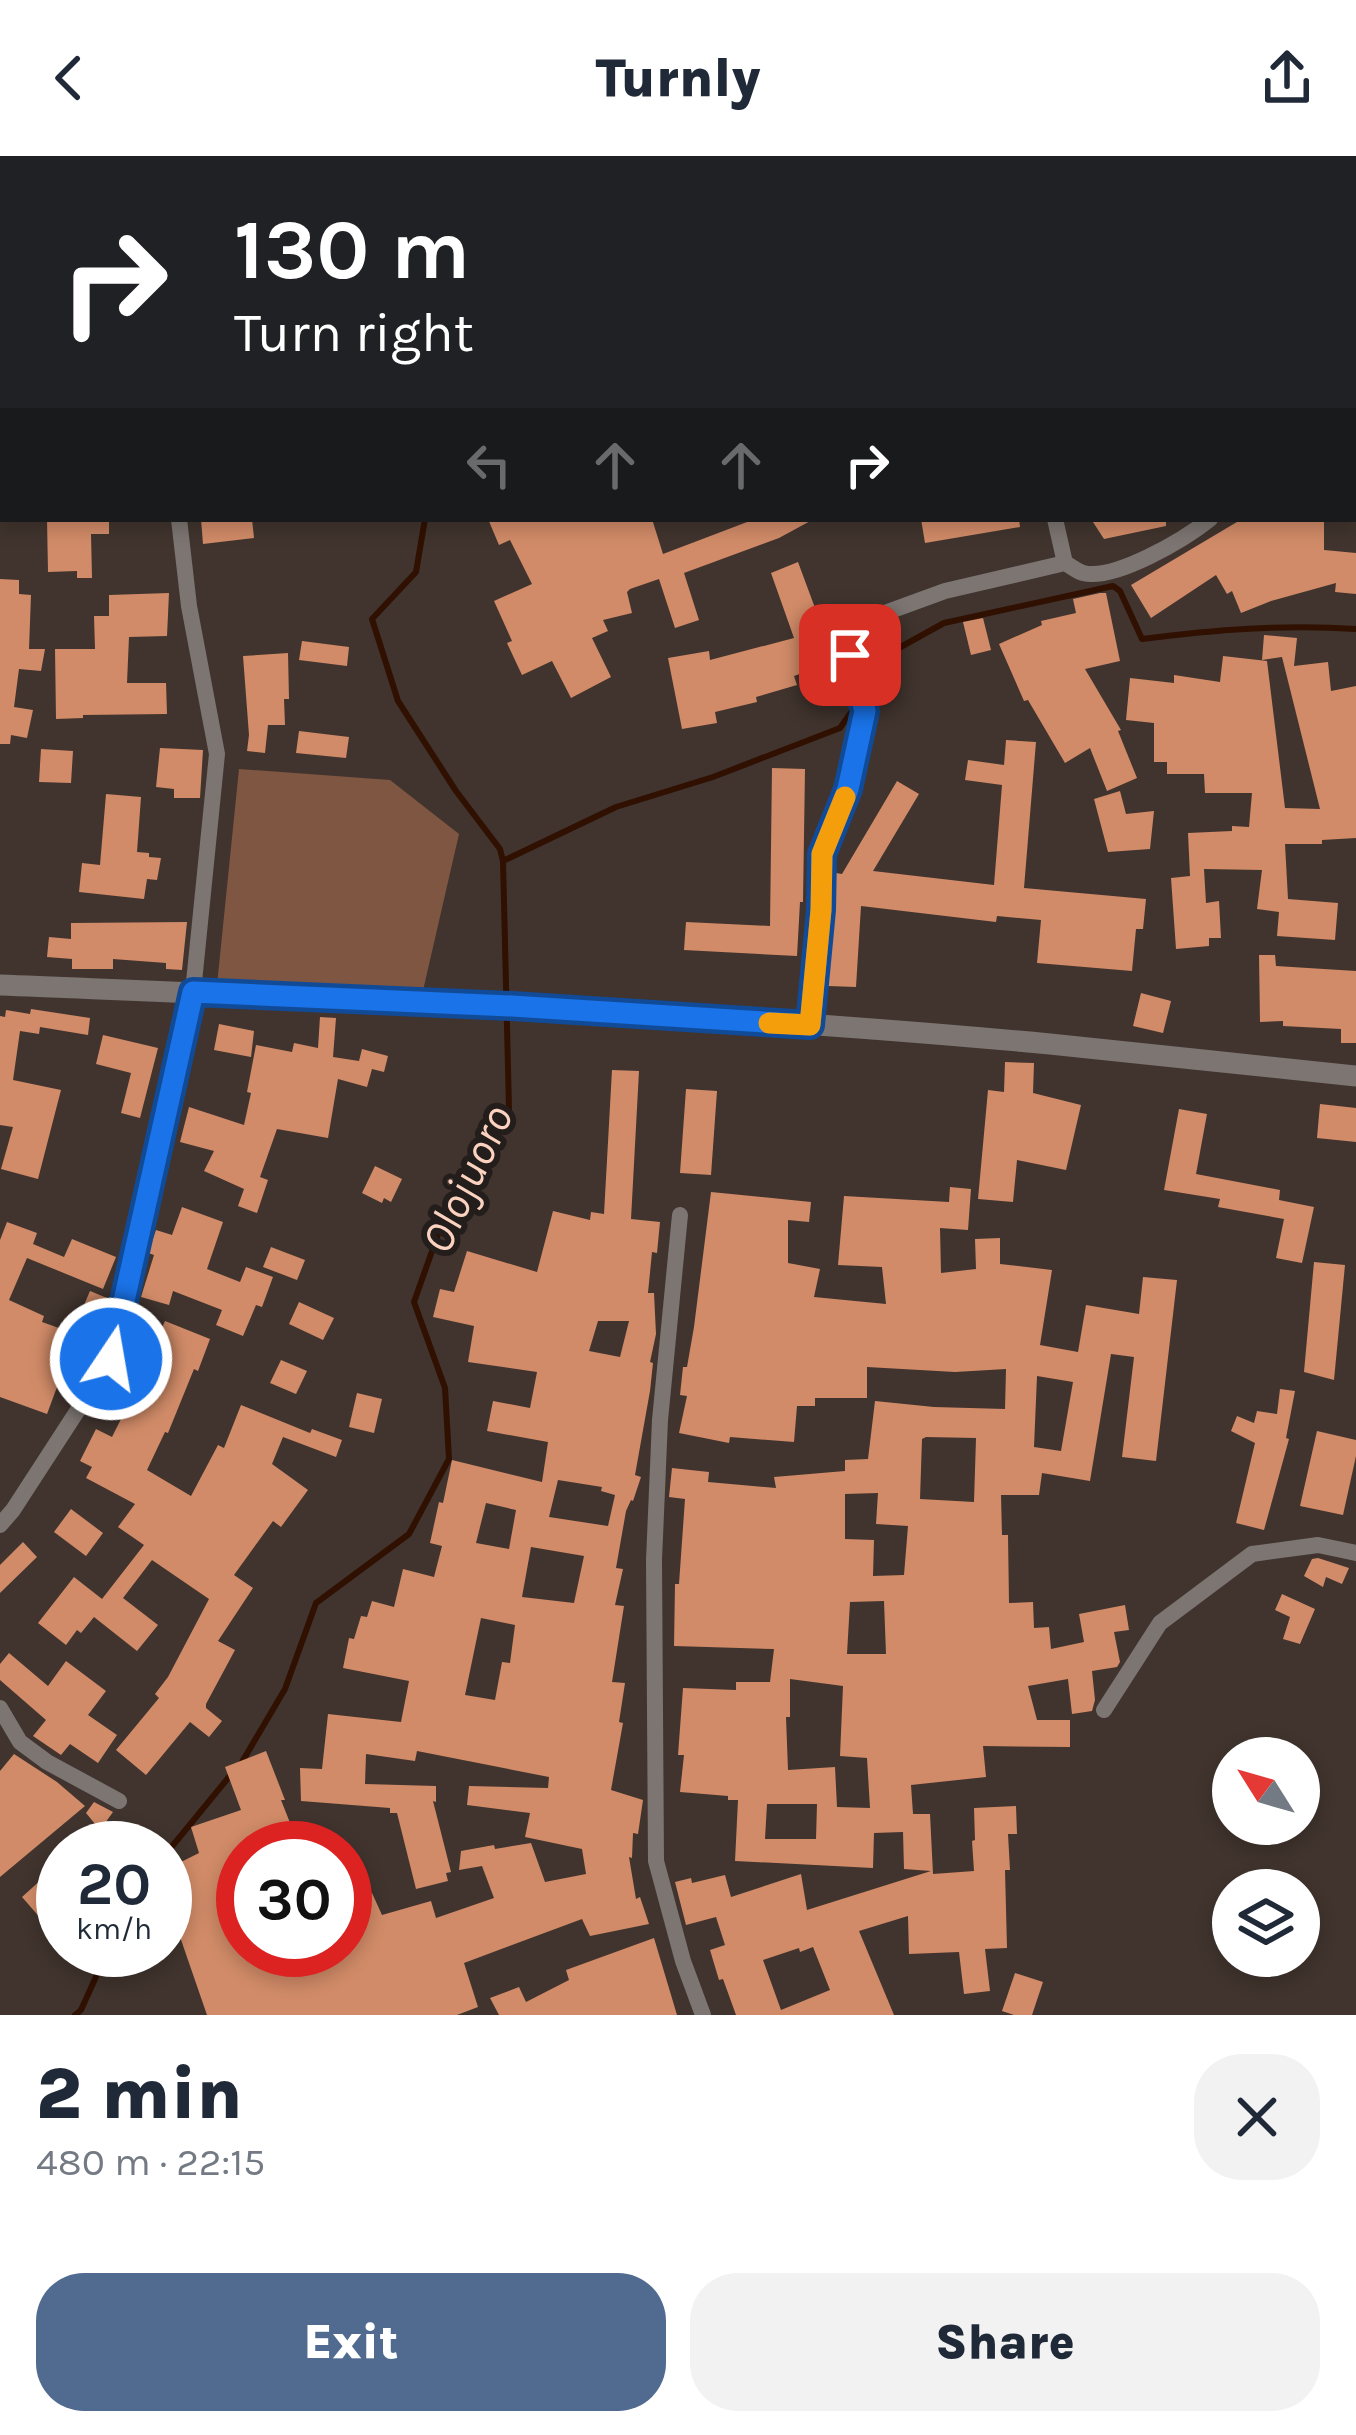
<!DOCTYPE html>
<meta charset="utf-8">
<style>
:root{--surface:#fff;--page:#f2f2f3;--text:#1f2937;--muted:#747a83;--accent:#506a90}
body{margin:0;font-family:Karla,sans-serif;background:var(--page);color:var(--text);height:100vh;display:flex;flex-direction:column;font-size:45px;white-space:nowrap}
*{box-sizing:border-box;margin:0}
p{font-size:39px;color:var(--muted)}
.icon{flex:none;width:66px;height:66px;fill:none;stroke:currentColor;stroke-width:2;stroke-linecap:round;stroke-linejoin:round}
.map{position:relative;height:1859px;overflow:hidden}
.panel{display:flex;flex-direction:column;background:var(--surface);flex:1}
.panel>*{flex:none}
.hud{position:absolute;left:0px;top:0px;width:1356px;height:366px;box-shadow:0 6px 18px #0003;background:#202124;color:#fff;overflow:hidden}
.needle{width:78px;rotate:307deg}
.fabs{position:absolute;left:1212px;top:1581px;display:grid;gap:24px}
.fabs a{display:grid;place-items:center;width:108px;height:108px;border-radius:50%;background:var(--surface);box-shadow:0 6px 18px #0003;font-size:60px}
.speed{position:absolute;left:36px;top:1665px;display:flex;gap:24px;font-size:60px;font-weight:700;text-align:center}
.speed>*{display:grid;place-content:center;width:156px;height:156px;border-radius:50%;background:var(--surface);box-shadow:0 6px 18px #0003;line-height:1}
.speed small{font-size:30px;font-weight:400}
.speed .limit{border:18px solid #d22;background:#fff;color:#111}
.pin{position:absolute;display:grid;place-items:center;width:102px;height:102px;color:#fff;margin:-51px;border-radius:24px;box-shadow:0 6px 18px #0006}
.me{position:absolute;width:132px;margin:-66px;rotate:12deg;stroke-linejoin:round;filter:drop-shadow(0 0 9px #0008)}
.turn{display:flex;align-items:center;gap:42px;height:252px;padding:0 36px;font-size:54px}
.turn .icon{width:156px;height:156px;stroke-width:2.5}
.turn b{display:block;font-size:84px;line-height:102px}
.lanes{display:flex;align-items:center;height:114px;padding:0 36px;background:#0003;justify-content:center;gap:60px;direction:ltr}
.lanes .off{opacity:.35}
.round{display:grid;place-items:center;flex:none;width:126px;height:126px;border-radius:48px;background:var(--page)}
.headline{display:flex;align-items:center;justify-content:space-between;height:204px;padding:0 36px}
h1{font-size:72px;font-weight:800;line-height:90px}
.primary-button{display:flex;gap:24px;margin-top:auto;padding:24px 36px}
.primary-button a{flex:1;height:138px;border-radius:48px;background:var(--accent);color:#fff;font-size:48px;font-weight:800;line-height:138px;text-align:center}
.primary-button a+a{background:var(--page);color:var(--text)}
header{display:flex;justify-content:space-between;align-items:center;height:156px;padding:0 36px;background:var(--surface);font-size:54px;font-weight:800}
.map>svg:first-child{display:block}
.green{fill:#7f5641}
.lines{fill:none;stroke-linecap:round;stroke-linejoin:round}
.stream{stroke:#301001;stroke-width:6}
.building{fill:#d18b68;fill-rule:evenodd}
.minor{stroke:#7c7572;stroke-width:16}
.tertiary{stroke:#7c7572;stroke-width:21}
.route-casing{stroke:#114b97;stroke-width:30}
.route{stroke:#1a73e8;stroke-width:21}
.slow{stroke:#f59e0b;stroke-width:21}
.labels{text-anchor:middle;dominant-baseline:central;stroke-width:12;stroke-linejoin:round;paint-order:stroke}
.water-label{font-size:45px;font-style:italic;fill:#fad2bf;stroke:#231d1b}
</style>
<header><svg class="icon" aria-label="back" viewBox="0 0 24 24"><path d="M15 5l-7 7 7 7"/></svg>Turnly<svg class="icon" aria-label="share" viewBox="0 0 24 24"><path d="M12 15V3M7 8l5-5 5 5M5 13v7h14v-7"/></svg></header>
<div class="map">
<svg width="1356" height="1859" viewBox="0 0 1356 1859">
<rect width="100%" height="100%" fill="#41342e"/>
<!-- green -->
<g class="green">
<path d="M0 0H203L185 3H3V32H0Z"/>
<path d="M239 613 390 624 459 678 422 839 217 829Z"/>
</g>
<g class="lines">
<!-- stream -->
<g class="stream">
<path d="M865 537 897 493 944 467 1113 430 1120 435 1142 483C1213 474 1284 468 1356 473"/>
<path d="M503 705 616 651 713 621 840 572 857 548"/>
<path d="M242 1606 285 1533 316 1447 409 1378 449 1303 445 1232 414 1146 448 1050 509 953 503 705 500 693 456 635 398 545 372 463 416 416 425 363"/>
<path d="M165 1699 233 1616"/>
<path d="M75 1859 81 1854 108 1794"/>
</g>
</g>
<!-- building -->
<g class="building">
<path d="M47 363H109V378H91L92 422H77V415L48 416Z"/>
<path d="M201 363H252L254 382 203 388Z"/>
<path d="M488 363H652L663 398 755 363H814L779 382 684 417 699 464 675 472 659 423 630 433 627 436 632 457 603 464 608 475 592 482 611 521 571 542 552 505 522 519 507 487 512 485 494 445 532 428 510 384 499 389Z"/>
<path d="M921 363H1019L1020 371 925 387Z"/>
<path d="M1091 363H1166V370L1104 383Z"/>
<path d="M1242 363H1324V394L1356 397V438L1335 436 1336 427 1271 445 1241 457 1232 435 1227 438 1216 419 1151 462 1131 429Z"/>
<path d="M798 406 818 460 809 463 825 509 794 520 797 529 756 541 757 546 715 556 717 567 682 573 668 502 709 495 710 504 794 482 771 417Z"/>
<path d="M0 423 19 424V438L31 439 29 493H45L41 515 19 513 14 551 33 554 27 582 11 579 10 588H0Z"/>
<path d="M169 437 167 480 129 481 127 527H166L167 558 83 559V562L56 563 55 493H95L94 460H109V439Z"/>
<path d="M1100 437H1106L1120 505 1085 513 1121 574 1118 575 1137 622 1107 635 1090 592 1065 607 1028 544 1024 545 999 488 1042 469 1041 465 1076 457 1073 443Z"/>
<path d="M983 462 991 494 971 499 963 466Z"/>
<path d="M1264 479 1297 482 1294 510 1328 506 1331 535 1356 530V682L1322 684V688H1285L1288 743 1338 747 1335 784 1277 780 1279 756 1257 753 1262 714 1204 713 1206 747 1219 745 1221 782H1209V790L1176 793 1171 722 1190 720 1188 677 1232 675V670L1249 671 1252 637H1205L1204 618H1167V606H1154V567L1126 564 1130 522 1174 527V519L1220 526 1223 500 1267 505 1285 652 1320 653 1282 501 1262 504Z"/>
<path d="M302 485 349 491 347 510 299 504Z"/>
<path d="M288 497 289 543H284L285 569H268L265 597 247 595 249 579 243 500Z"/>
<path d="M299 575 349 581 346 602 296 597Z"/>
<path d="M1006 584 1036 586 1024 732 1146 743 1143 773H1136L1132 815 1037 807 1041 764 997 760 996 766 861 750 856 831 828 830 836 717 842 718 897 625 919 638 873 715 994 729 1002 629 965 624 968 604 1004 609Z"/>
<path d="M160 592 203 594 200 642H174V633L156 631Z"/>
<path d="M41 593 73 595 71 627 39 626Z"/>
<path d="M772 612 805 613 803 746H800L797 800 684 794 686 766 770 770Z"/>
<path d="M1120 635 1126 658 1154 655 1150 693 1108 696 1094 643Z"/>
<path d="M106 638 141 641 137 696 149 697V701L161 702 157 724 147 723 144 743 79 736 82 707 100 709Z"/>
<path d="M187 766 182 814 166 813V807L113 803V813H72V803L47 801 49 781 71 783V767Z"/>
<path d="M1259 799H1275L1276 810 1356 815V887H1341V873L1283 870V865L1260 866Z"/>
<path d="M1141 837 1171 845 1163 877 1133 870Z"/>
<path d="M31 853 90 862 88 879 40 871 39 878 20 875 13 924 61 934 38 1023 1 1013 13 971 0 969V860L5 861 6 854 30 858Z"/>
<path d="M320 861 336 862 333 901 359 905 362 893 388 900 384 916 372 913 367 931 338 923 328 982 277 973 260 1021 268 1024 257 1057 238 1050 244 1033 204 1015 214 995 180 986 189 951 244 969 251 937 247 936 256 889 292 896 294 887 318 892Z"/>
<path d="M219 868 254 875 251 901 214 894Z"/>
<path d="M103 879 158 892 140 962 121 957 131 917 96 908Z"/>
<path d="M1005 906 1034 907 1033 937 1081 949 1066 1014 1017 1004 1013 1046 978 1043 988 934 1004 936Z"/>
<path d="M612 914 639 915 631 1063 660 1066 657 1097 652 1096 648 1137H654L656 1178 650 1206 653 1207 650 1235 635 1319 641 1321 633 1345 631 1344 626 1355 616 1412 623 1413 615 1449 624 1450 612 1526 625 1527 619 1566 623 1567 611 1634 643 1644 638 1678 633 1677 632 1702 629 1701 636 1743 640 1741 649 1768 590 1780 582 1763 464 1807 478 1851 457 1859H207L169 1749 182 1743 167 1713 199 1697 191 1671 241 1654 225 1611 266 1595 285 1644H281L300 1692H243V1794H345V1750L372 1737 382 1759 431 1745 436 1762 494 1742 482 1710 459 1714 461 1695 494 1689 495 1693 531 1687 545 1726 586 1718 582 1693 525 1681 530 1657 467 1649 469 1630 548 1632 549 1621 417 1595 415 1605 366 1598 365 1628 436 1630V1646L433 1645 451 1716 446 1717 448 1725 416 1733 397 1657H390V1652L301 1645 300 1612 322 1613 328 1558 401 1566 409 1525 343 1512 349 1482 354 1483 361 1460 367 1461 372 1445 394 1451 403 1413 434 1421 442 1390 430 1387 439 1346 443 1347 452 1304 542 1326 548 1286 487 1275 493 1245 530 1252 537 1216 468 1206 474 1170 433 1161 440 1133 454 1136 467 1095 537 1116 553 1055 590 1064 591 1056 604 1058ZM598 1165H629L620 1201 589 1195ZM558 1324 602 1331 601 1335 615 1339 608 1370 549 1361ZM486 1347 516 1354 509 1393 476 1387ZM531 1391 584 1400 574 1447 522 1441ZM481 1462 515 1469 510 1507 502 1506 495 1544 465 1539Z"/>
<path d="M686 933 717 935 711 1019 680 1017Z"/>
<path d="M1320 948 1356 952V986L1317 982Z"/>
<path d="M1179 953 1207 958 1196 1018 1280 1034 1279 1044 1314 1051 1302 1107 1276 1102 1284 1063 1218 1051 1220 1043 1164 1034Z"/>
<path d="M375 1010 402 1023 391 1046 384 1042 382 1047 362 1037Z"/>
<path d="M950 1031 971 1033 968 1074 940 1072 941 1117 976 1113 975 1083 1000 1082V1108L1052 1114 1040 1189 1078 1196 1086 1149 1139 1158 1143 1121 1177 1124 1156 1305 1122 1301 1134 1201 1111 1198 1090 1325 1042 1317 1039 1339H1001L1002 1379H1008L1009 1447 1033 1446 1034 1472 1049 1471 1051 1493 1084 1486 1079 1458 1125 1449 1129 1474 1114 1476 1120 1506 1117 1511 1092 1515 1095 1544 1092 1555 1072 1558 1068 1523 1028 1530 1037 1564H1070V1591L983 1590 986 1621 911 1629 913 1658H930L933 1718 974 1715 972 1685 975 1684 974 1652 1016 1650 1017 1678H1008L1010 1714H1005L1007 1792 985 1793 990 1835 964 1838 959 1796 909 1798 908 1760 859 1775 894 1859H736L723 1823 719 1824 710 1794 725 1789 716 1761 686 1769 675 1726 691 1722 692 1727 725 1719 731 1741 801 1718 807 1754 931 1715 904 1713 903 1676 874 1677 873 1712 735 1705 738 1644H728V1640L680 1636 684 1599H678L683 1532 736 1534V1526H770L774 1493 674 1490 675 1428H679L685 1343 669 1341 672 1312 709 1316 708 1326 776 1332 774 1321 845 1315V1304L868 1303 875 1245 934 1251 1005 1253 1006 1213 955 1216 867 1211V1242H815V1250H797L794 1286 730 1281 729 1287 679 1277 687 1240 680 1239 683 1211H687L694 1171 711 1036 811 1046 809 1066 788 1064V1107L820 1113 814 1141 886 1148 882 1111 838 1109 844 1040 949 1046ZM1037 1220 1073 1226 1061 1295 1034 1291ZM926 1281 976 1282 974 1346 920 1343 922 1283ZM878 1337 876 1368 908 1370 904 1419 873 1420 874 1384 845 1383V1338ZM884 1445 886 1498H847L850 1446ZM790 1523 843 1530 840 1600 867 1602 870 1652 837 1651 835 1611 788 1614 786 1561H790ZM767 1648H817L816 1683H765ZM813 1791 830 1834 781 1854 763 1804 799 1792 800 1796Z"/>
<path d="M182 1051 223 1066 207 1113 240 1126 246 1111 273 1121 262 1151 256 1149 243 1180 216 1169 222 1154 173 1135 169 1149 141 1141 154 1099 148 1097 156 1074 172 1079Z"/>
<path d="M7 1066 37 1077 33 1088 64 1101 72 1083 116 1101 103 1133 27 1102 9 1144 44 1160 42 1166 90 1183 72 1228 60 1223 47 1258 0 1241V1084Z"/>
<path d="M271 1091 305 1104 297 1124 263 1111Z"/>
<path d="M1314 1106 1345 1109 1334 1224 1304 1216Z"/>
<path d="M90 1135 107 1142 101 1156 84 1149Z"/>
<path d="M299 1146 334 1162 323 1184 289 1168Z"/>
<path d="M165 1165 210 1183 198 1215 194 1213 168 1277 165 1276 147 1314 191 1340 218 1289 224 1292 241 1249 310 1277 312 1273 342 1284 336 1301 283 1281 272 1308 308 1334 281 1371 273 1365 234 1419 253 1432 218 1485 235 1494 206 1548V1552L222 1565 209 1581 190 1566 146 1619 116 1594 159 1542 155 1538 168 1521 209 1443 152 1404 123 1442 158 1469 137 1495 94 1461 81 1477 77 1474 66 1489 38 1467 74 1421 102 1443 144 1389 118 1371 135 1348 86 1322 92 1311 80 1305 96 1273 112 1281 131 1243 119 1238 126 1223 136 1228Z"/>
<path d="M281 1204 307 1215 296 1238 270 1227Z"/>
<path d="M1280 1233 1295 1235 1286 1282 1289 1283 1264 1374 1236 1367 1255 1287 1231 1275 1237 1260 1254 1267 1257 1255 1277 1258Z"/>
<path d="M357 1237 382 1243 374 1277 349 1271Z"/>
<path d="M1317 1275 1356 1284V1300L1343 1359 1300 1350Z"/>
<path d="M71 1353 103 1377 86 1400 54 1376Z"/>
<path d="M23 1386 37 1401 0 1437V1409Z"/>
<path d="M1318 1402 1349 1412 1342 1428 1326 1421 1323 1431 1304 1420 1312 1403Z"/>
<path d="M1282 1438 1315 1453 1300 1488 1283 1483 1290 1461 1275 1454Z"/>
<path d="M9 1497 48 1530 66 1505 106 1535 88 1559 117 1579 98 1607 70 1588 61 1599 33 1580 46 1564 0 1524V1508Z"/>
<path d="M14 1598 57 1626 85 1650 0 1721V1615Z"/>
<path d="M94 1646 113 1656 100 1674 86 1657Z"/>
<path d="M63 1704V1760L49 1772 22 1741Z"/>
<path d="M654 1782 677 1859H499L490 1842 519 1831 526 1846 569 1824 566 1814Z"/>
<path d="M1015 1817 1043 1826 1032 1859H1014L1002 1855Z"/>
</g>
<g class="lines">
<!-- minor -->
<g class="minor">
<path d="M955 0 956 3"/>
<path d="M1142 0 1143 3"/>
<path d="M229 3 239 0"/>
<path d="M0 49H3"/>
<path d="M1353 289H1356"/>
<path d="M0 312H3"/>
<path d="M1055 363 1065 407"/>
<path d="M810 869 821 754 822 698 848 633 865 555 850 499 861 475 882 458 945 435 1065 407C1071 410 1076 415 1083 417 1115 425 1185 383 1210 363"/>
<path d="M680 1059 660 1264 654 1404 656 1705 683 1805 703 1859"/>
<path d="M0 1369 13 1354 111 1203 193 836 217 598 189 450 179 363"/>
<path d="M0 1552 20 1586 47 1606 119 1645"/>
<path d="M1104 1554 1160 1467 1252 1398 1318 1389 1356 1397"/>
</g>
<!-- tertiary -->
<path class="tertiary" d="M0 829C350 843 701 855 1050 888 1152 898 1254 910 1356 920"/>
</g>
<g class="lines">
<!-- route casing -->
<g class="route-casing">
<path id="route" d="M111 1203 193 836 512 850 810 869 821 754 822 698 848 633 865 555 850 499"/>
</g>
<!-- route -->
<use href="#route" class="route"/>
<!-- slow -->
<path class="slow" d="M769 867 810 869 821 754 822 698 845 641"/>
</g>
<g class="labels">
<!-- water labels -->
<g class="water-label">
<text transform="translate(467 1023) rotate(-65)">Olojuoro</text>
</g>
</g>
</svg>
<div class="fabs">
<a><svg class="needle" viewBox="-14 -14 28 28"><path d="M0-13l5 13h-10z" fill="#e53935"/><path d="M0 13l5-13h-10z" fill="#747a83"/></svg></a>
<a><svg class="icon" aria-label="layers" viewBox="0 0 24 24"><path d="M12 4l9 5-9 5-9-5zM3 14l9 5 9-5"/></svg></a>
</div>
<div class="speed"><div>20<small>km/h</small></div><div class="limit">30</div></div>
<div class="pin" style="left:850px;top:499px;background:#d93025"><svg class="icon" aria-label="arrive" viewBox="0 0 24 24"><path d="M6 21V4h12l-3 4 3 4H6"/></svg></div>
<svg class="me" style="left:111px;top:1203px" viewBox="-20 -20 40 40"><circle r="17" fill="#1a73e8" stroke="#fff" stroke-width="3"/><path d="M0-11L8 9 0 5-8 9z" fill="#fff"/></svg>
<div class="hud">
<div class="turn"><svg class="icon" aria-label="right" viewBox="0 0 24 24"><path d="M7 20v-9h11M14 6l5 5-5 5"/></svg><div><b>130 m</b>Turn right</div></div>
<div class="lanes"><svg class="icon off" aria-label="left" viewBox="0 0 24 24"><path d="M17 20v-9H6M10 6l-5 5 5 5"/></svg><svg class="icon off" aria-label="ahead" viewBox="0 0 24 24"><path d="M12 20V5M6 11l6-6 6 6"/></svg><svg class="icon off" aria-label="ahead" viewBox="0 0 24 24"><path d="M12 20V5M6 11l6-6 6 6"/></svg><svg class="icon" aria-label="right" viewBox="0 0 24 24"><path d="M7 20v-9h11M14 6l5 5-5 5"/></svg></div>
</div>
</div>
<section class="panel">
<div class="headline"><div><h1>2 min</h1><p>480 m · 22:15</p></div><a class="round"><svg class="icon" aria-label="close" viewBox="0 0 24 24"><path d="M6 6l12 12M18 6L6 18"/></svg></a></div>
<div class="primary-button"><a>Exit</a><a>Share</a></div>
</section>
